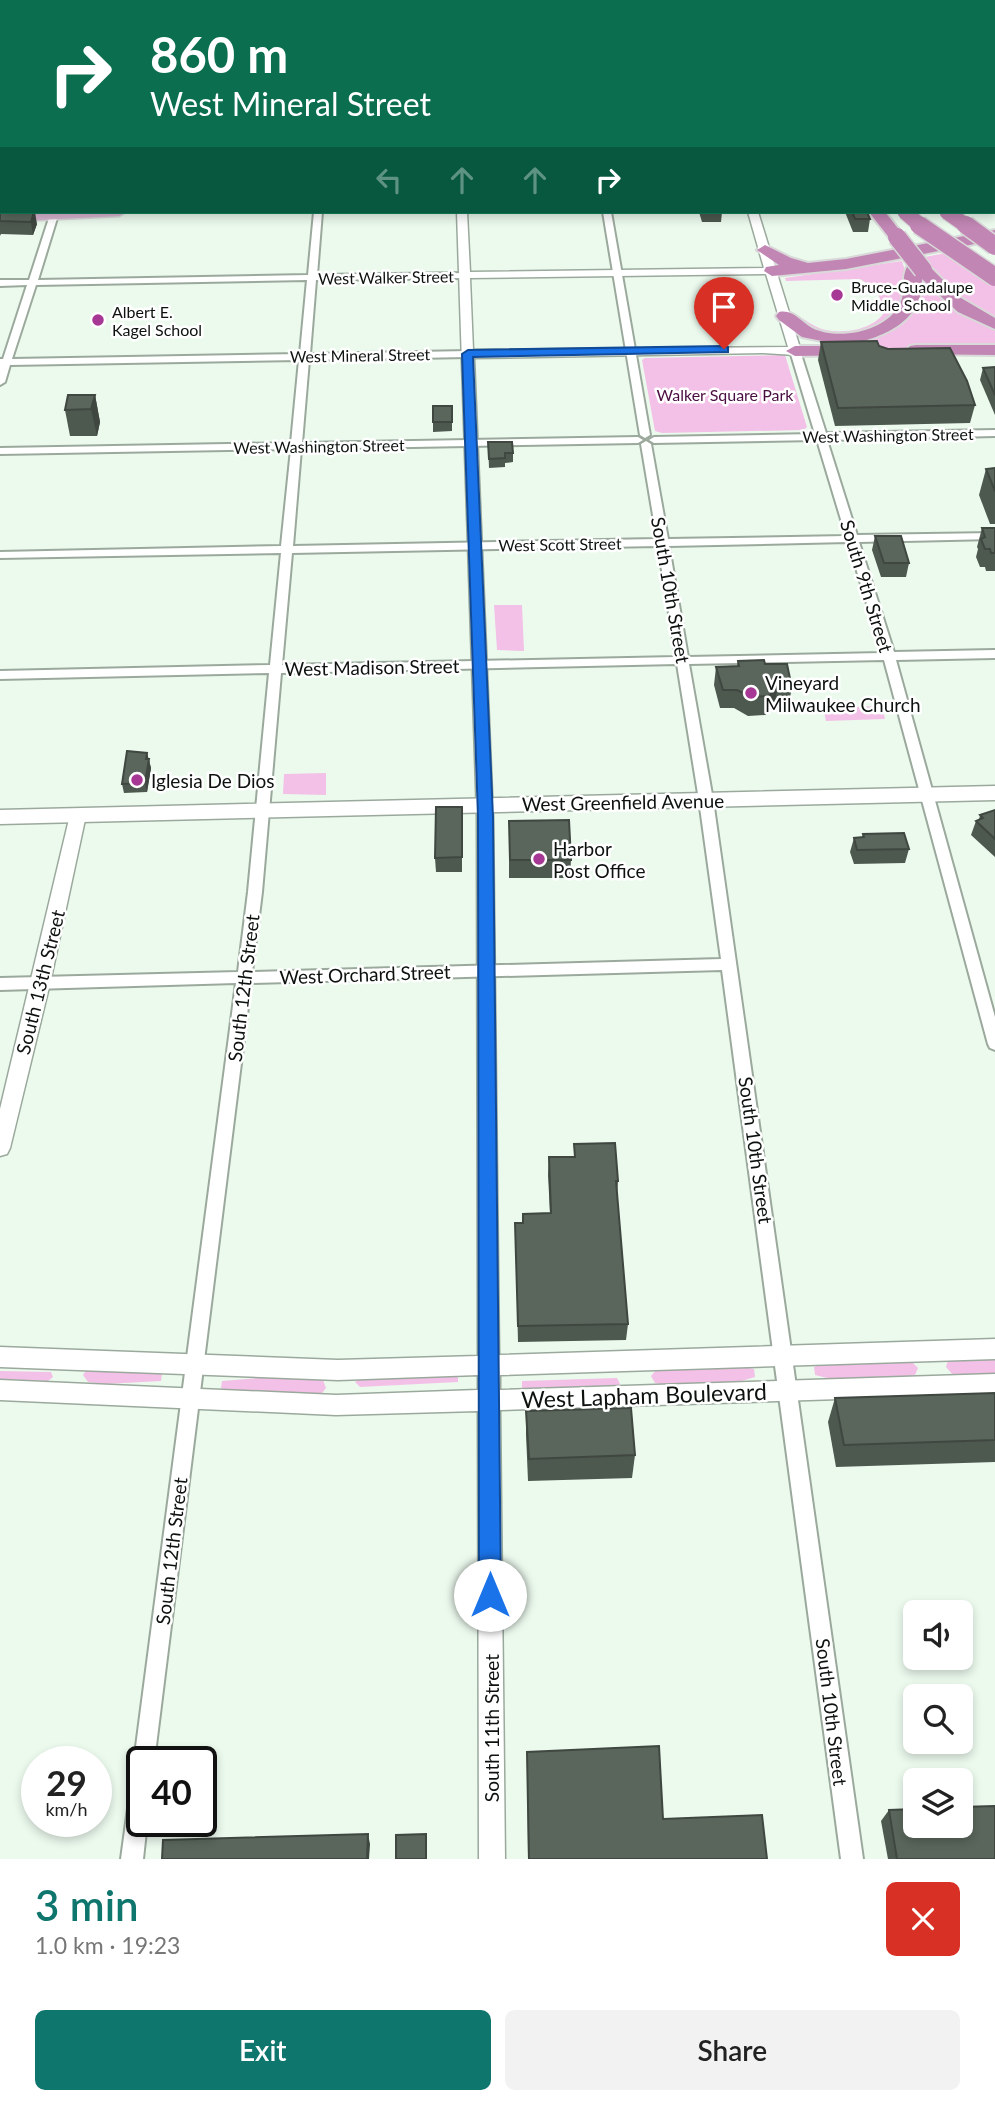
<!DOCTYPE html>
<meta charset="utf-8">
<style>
:root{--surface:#fff;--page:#f2f2f2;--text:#222;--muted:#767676;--accent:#0f766e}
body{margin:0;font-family:Lato,sans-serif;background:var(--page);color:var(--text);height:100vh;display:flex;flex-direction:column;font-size:26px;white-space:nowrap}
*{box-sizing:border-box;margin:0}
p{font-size:23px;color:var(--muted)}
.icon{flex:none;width:38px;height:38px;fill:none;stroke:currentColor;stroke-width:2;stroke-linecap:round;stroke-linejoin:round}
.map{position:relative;height:1859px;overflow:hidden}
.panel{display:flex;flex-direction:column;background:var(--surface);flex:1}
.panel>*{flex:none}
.top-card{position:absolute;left:0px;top:0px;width:996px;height:214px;box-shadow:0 4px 10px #0003;background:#0b6e4f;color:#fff;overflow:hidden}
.fabs{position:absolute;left:903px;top:1600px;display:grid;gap:14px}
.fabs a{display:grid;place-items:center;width:70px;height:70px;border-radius:10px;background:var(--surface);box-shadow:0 4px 10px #0003;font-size:35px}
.speed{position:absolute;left:21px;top:1746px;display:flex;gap:14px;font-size:35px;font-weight:700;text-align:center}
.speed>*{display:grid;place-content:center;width:91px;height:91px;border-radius:50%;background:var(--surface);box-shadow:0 4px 10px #0003;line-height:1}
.speed small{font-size:18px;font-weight:400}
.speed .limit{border:4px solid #111;border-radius:10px;background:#fff;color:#111}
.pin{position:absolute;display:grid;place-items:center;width:60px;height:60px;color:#fff;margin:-72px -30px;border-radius:50% 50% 50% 0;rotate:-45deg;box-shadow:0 0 7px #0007}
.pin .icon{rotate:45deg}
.me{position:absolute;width:77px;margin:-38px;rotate:0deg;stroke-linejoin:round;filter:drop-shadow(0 0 5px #0008)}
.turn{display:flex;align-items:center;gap:24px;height:147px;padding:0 35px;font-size:32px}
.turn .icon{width:91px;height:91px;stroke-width:2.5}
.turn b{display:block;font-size:49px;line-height:60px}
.lanes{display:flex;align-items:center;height:66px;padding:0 35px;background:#0003;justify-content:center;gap:35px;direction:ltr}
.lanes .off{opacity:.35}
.round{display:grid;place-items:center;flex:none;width:74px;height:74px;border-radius:10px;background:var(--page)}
.overview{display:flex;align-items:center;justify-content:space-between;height:119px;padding:0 35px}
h1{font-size:42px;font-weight:600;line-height:52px;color:var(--accent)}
.button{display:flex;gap:14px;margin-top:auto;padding:14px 35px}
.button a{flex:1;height:80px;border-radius:10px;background:var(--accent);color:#fff;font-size:28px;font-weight:600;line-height:80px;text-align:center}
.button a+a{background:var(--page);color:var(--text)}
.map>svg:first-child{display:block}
.green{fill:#f3c1e7}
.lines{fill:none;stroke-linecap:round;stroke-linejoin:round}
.minor-casing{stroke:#9ba99d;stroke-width:4}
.tertiary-casing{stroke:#9ba99d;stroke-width:3}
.secondary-casing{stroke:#9ba99d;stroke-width:3}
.primary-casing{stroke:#d8d9d8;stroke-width:3}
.motorway-casing{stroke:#d8d9d8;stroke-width:4}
.minor{fill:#fff;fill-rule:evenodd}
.tertiary{fill:#fff;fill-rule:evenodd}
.secondary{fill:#fff;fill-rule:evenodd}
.primary{fill:#dab6d2;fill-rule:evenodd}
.motorway{fill:#c186b4;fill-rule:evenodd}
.rail-casing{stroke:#4a524b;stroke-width:4.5}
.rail{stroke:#fff;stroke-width:2.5;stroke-dasharray:7;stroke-linecap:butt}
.motorway-bridge-far1-casing{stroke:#d8d9d8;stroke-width:17;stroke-linecap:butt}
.motorway-bridge-casing{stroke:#d8d9d8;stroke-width:21;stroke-linecap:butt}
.motorway-bridge-far1{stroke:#c186b4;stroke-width:15}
.motorway-bridge{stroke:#c186b4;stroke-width:18}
.wall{fill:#4d584f}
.shaded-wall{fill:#3f4740}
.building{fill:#5a665c;stroke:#3f4740;stroke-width:2}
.route{fill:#1a73e8;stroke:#114b97;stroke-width:2}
.poi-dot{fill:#a63794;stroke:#fff;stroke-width:2.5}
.labels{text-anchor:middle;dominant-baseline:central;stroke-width:5;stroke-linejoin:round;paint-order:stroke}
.far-street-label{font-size:16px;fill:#0d120e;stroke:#fff}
.far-poi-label{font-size:16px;fill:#0d120e;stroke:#fff;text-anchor:start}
.far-park-label{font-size:16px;fill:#4a0d41;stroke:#fff}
.street-label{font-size:19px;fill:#0d120e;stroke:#fff}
.poi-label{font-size:19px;fill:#0d120e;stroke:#fff;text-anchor:start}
.near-street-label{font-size:23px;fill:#0d120e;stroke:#fff}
</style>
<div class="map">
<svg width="995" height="1859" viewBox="0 0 995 1859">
<rect width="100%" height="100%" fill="#ecfaee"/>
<!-- green -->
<g class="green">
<path d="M946 253 995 284V321L977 313 919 258Z"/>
<path d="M902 261C905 271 910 283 908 293 897 333 818 353 797 315 805 320 813 326 822 329 841 335 875 330 885 311L876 289 860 279 786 281 785 278Z"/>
<path d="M917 273 995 327V348H850L837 345 885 331Z"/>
<path d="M785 355 807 427 804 430 662 433 655 431 642 360 645 358Z"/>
<path d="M494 605H522L524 651 497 650Z"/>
<path d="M882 706 885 719 826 721 823 708Z"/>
<path d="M326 773V795L283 794 284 774Z"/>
<path d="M995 1358V1373L953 1375 946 1367 948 1360Z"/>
<path d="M911 1361 918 1368 915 1375 910 1376 831 1379 815 1375 814 1367 822 1364Z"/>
<path d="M740 1366 754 1369 755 1377 738 1382 661 1384 655 1383 651 1376 657 1369Z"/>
<path d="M88 1368 155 1370 162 1373 161 1381 106 1384 88 1382 83 1375Z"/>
<path d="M0 1371 51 1372 53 1377 48 1381 0 1379Z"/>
<path d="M450 1376 458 1377V1382L360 1387 355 1382 359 1379Z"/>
<path d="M270 1377 317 1378 323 1380 326 1388 322 1393 317 1394 229 1391 221 1388 222 1381Z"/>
<path d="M617 1378 620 1384 616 1387 522 1389V1381Z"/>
</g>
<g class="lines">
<!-- minor casing -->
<g class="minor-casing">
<g id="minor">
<rect x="994" y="32" width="1" height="4"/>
<rect x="994" y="81" width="1" height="4"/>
<rect x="0" y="92" width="2" height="4"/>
<rect x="0" y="152" width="2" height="4"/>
<path d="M54 212 58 215 38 280 308 275 314 212H322L317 275 468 273 469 275 465 278 316 280 310 354 468 351 473 354 468 357 309 360 302 443 638 437 643 440 638 443 301 449 293 546 657 539 641 444 646 441 651 444 668 539 846 536 817 440 654 443 649 440 654 437 815 434 790 351 795 348 800 351 826 433 995 430V436L827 440 857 535 995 533V539L859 542 894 652 995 650V658L896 660 995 1017V1050L990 1048 988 1044 884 660 689 664 713 800 863 1859H841L722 970 251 983 154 1762H142V1822H147L143 1859H121L132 1779 135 1772 139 1770 134 1762 236 983 0 990V978L238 972 248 892 269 673 0 679V671L270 665 281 553 0 558V552L281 546 291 449 0 454V448L291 443 299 360 10 365 5 382 0 385V359H3L27 285 0 286V280H29L50 215ZM307 280 300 354 12 359 36 285ZM848 542 882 653 688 657 669 546ZM658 546 676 657 282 665 292 553ZM677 664 699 800 721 959 252 972 262 892 281 673Z"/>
<path d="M603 212H611L650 435 645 438 640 435Z"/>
</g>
</g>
<!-- tertiary casing -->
<g class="tertiary-casing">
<g id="tertiary">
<path d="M457 212H467L470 272 764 268 748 212H758L801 351 795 355 763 353 474 358 493 817 499 1355 995 1339V1359L500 1375V1390L995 1374V1394L500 1410 505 1859H479L478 1411 336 1415 0 1400V1380L336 1395 478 1390V1375L338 1380 0 1367V1347L338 1360 478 1356 477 817ZM766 274 788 347 473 350 470 278Z"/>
<path d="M78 809 86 815 50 983 10 1148 7 1154 0 1156V1109L70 815Z"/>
</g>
</g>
<!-- secondary casing -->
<g class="secondary-casing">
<path id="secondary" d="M995 786V800L0 824V810Z"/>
</g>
<!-- primary casing -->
<g class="primary-casing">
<g id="primary">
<rect x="994" y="195" width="1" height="8"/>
<path d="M41 212H126L119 216 0 222V214Z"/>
</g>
</g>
<!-- motorway casing -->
<g class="motorway-casing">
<g id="motorway">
<path d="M709 0H722L723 2H710Z"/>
<path d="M869 212H885L905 237 903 240H891Z"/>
<path d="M995 230V240L846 269 772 276 764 271 766 267 779 265 757 250 765 245 791 258 808 263 846 259Z"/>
<path d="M923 265 929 266 961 298 995 318V329L958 312 922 279C923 323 882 337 846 346L859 347 862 351 859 355 795 356 786 351 795 346H823L822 341 802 337 779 320 776 316 779 312C793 309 800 321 812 328 838 341 886 332 900 304 906 292 901 278 907 267Z"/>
<path d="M916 345H995V355L910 354 907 350 910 346Z"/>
</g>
</g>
<!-- minor -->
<use href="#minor" class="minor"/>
<!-- tertiary -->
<use href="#tertiary" class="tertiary"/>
<!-- secondary -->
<use href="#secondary" class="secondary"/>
<!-- primary -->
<use href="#primary" class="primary"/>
<!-- motorway -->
<use href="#motorway" class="motorway"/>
<!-- rail casing -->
<g class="rail-casing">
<path id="rail" d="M582 2 603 0"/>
</g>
<!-- rail -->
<use href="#rail" class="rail"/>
<!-- motorway-bridge-far1 casing -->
<g class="motorway-bridge-far1-casing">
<g id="motorway-bridge-far1">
<path d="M905 212 922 227"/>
<path d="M947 212 968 227"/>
</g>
</g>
<!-- motorway-bridge casing -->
<g class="motorway-bridge-casing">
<g id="motorway-bridge">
<path d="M919 225 995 277"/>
<path d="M966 225 995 246"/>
<path d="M897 237 923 270"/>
</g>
</g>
<!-- motorway-bridge-far1 -->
<use href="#motorway-bridge-far1" class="motorway-bridge-far1"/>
<!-- motorway-bridge -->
<use href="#motorway-bridge" class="motorway-bridge"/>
</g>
<!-- wall -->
<g class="wall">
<path d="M699 212H722L721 222H702Z"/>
<path d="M845 212H867L870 219 868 232H853Z"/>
<path d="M0 213 37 224 33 235 1 234 0 236Z"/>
<path d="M821 342 879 346 975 405 970 423 835 426 818 360Z"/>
<path d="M995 367V415L980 380 983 368Z"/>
<path d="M95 395 100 422 97 436H70L65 410Z"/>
<path d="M433 406H452V431L433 432Z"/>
<path d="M488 442 513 453V462L505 463V467L489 468Z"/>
<path d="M995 468V524H990L979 495 986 469Z"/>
<path d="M982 528H995V571H986L985 567H980L976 557 978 549 977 547Z"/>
<path d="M875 536 909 563 906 577H881L872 550Z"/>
<path d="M738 661 765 664 792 688 788 707 774 708 765 715 748 716 734 708H720L714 685 716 667 737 666Z"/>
<path d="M147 753 151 768 147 792 124 793 122 784Z"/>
<path d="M462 807V872H436L435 858Z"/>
<path d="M995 810V857L971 835 976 821 979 820 980 815Z"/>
<path d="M509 821 571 860 570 878H509Z"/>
<path d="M863 834 909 849 905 863 854 864 850 852 854 838 862 837Z"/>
<path d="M574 1144 618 1181 617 1194 628 1324 626 1340 518 1342 515 1223H522L523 1214 550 1213 548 1175 549 1157H574Z"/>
<path d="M995 1393V1462L836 1467 828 1422 835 1398Z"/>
<path d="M526 1411 635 1455 632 1478 528 1481 526 1434Z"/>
<path d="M527 1752 663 1819 767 1859H528Z"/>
<path d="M889 1810 995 1859H888L881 1821Z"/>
</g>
<!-- shaded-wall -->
<g class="shaded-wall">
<rect x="994" y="163" width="1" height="23"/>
<path d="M35 212 37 224 33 235 31 222Z"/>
<path d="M95 395 100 422 97 436 91 409Z"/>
<path d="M777 689 774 708 765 715 768 696Z"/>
<path d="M147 753 151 768 147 792 145 783Z"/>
<path d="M368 1834 370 1844 369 1859H367Z"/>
</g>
<!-- building -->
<g class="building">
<path d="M994 132 995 134V163H994Z"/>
<path d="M34 212 31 222 0 221V213Z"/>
<path d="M852 212H867L870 219H855Z"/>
<path d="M877 341 879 346 888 349 950 348 967 381 975 405 838 408 821 342Z"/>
<path d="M995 367V395L983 368Z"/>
<path d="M68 395H95L91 409 65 410Z"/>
<rect x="433" y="406" width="19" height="16"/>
<path d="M488 442H512L513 453H505V458L489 459Z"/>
<path d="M995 468V491L986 469Z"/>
<path d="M982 528H995V553H991L990 549H985L981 539 985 537Z"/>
<path d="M875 536H901L909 563H884Z"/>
<path d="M764 660 765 664H787L792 688 777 689 768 696 751 697 737 690H723L716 667 739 666 738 661Z"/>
<path d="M127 751 147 753 146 759H149L145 783 122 784Z"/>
<path d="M436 807H462V857L435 858Z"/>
<path d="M995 810V839L976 821 983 818 980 815Z"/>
<path d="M569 820 571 860H510L509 821Z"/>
<path d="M904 833 909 849 857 850 854 838 864 837 863 834Z"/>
<path d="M615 1143 618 1181H616L628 1324 518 1326 515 1223H523V1214L551 1213 549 1157H575L574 1144Z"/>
<path d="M995 1393V1440L844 1445 835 1398Z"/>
<path d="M631 1408 635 1455 529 1459 526 1411Z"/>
<path d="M659 1746 663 1819 762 1815 767 1859H529L527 1752Z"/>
<path d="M995 1806V1859H897L889 1810 915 1809V1825H961V1807Z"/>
<path d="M368 1834 367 1859H162L163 1840Z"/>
<path d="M426 1834V1859H396V1835Z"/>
</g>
<!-- route -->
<path class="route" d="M724 346 728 347V352L473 357 493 817 501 1595 498 1603 490 1606 482 1603 479 1595 478 817 462 354 468 350Z"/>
<!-- markers -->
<g class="poi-dot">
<circle cx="837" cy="295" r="7"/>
<circle cx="98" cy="320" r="7"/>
<circle cx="751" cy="693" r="7"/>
<circle cx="137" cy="780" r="7"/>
<circle cx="539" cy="859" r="7"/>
</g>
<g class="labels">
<!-- far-street labels -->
<g class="far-street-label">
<text transform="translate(386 277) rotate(-1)">West Walker Street</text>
<text transform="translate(360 355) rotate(-1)">West Mineral Street</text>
<text transform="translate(888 435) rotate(-1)">West Washington Street</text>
<text transform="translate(319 446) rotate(-1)">West Washington Street</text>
<text transform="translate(560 544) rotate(-1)">West Scott Street</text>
</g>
<!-- far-poi labels -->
<g class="far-poi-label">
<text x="851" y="286">Bruce-Guadalupe<tspan x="851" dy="18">Middle School</tspan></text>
<text x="112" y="311">Albert E.<tspan x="112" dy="18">Kagel School</tspan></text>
</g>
<!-- far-park labels -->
<g class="far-park-label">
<text x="725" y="394">Walker Square Park</text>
</g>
<!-- street labels -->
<g class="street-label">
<text transform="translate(867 586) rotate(73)">South 9th Street</text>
<text transform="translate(671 590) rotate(80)">South 10th Street</text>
<text transform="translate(372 667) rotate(-1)">West Madison Street</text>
<text transform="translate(623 802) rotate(-1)">West Greenfield Avenue</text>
<text transform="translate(365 974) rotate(-2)">West Orchard Street</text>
<text transform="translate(40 982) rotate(-76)">South 13th Street</text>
<text transform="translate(243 988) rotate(-83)">South 12th Street</text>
<text transform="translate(756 1150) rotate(82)">South 10th Street</text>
<text transform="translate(171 1551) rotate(-83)">South 12th Street</text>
<text transform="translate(832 1712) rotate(83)">South 10th Street</text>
<text transform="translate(491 1728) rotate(-90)">South 11th Street</text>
</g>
<!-- poi labels -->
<g class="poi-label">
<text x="765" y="682">Vineyard<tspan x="765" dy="22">Milwaukee Church</tspan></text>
<text x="151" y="780">Iglesia De Dios</text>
<text x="553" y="848">Harbor<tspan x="553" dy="22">Post Office</tspan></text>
</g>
<!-- near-street labels -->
<g class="near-street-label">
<text transform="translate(644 1395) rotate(-2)">West Lapham Boulevard</text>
</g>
</g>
</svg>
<div class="fabs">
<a><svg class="icon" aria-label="sound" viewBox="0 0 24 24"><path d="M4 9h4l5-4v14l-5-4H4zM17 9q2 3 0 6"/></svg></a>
<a><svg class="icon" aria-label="search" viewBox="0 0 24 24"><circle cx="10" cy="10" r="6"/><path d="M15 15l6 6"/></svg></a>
<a><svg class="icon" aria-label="layers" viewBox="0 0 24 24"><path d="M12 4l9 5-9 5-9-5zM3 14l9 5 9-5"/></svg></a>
</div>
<div class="speed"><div>29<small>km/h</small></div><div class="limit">40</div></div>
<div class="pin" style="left:724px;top:349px;background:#d93025"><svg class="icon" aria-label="arrive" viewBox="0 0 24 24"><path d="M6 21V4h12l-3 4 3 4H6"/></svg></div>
<svg class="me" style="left:490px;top:1595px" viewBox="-20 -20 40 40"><circle r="19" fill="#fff"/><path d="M0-13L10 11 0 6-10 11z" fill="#1a73e8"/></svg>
<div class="top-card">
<div class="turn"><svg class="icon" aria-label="right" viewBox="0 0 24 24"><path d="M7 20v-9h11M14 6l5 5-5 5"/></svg><div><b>860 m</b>West Mineral Street</div></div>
<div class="lanes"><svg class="icon off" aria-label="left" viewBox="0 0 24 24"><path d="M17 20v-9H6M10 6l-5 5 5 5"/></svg><svg class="icon off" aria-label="ahead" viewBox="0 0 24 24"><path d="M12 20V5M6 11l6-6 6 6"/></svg><svg class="icon off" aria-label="ahead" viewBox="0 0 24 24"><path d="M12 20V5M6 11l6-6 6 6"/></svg><svg class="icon" aria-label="right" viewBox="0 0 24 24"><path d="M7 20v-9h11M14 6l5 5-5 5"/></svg></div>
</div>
</div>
<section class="panel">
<div class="overview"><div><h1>3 min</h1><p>1.0 km · 19:23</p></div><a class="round" style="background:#d93025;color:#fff"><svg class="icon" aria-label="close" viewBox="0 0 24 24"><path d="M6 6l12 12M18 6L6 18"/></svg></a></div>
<div class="button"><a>Exit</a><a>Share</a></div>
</section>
